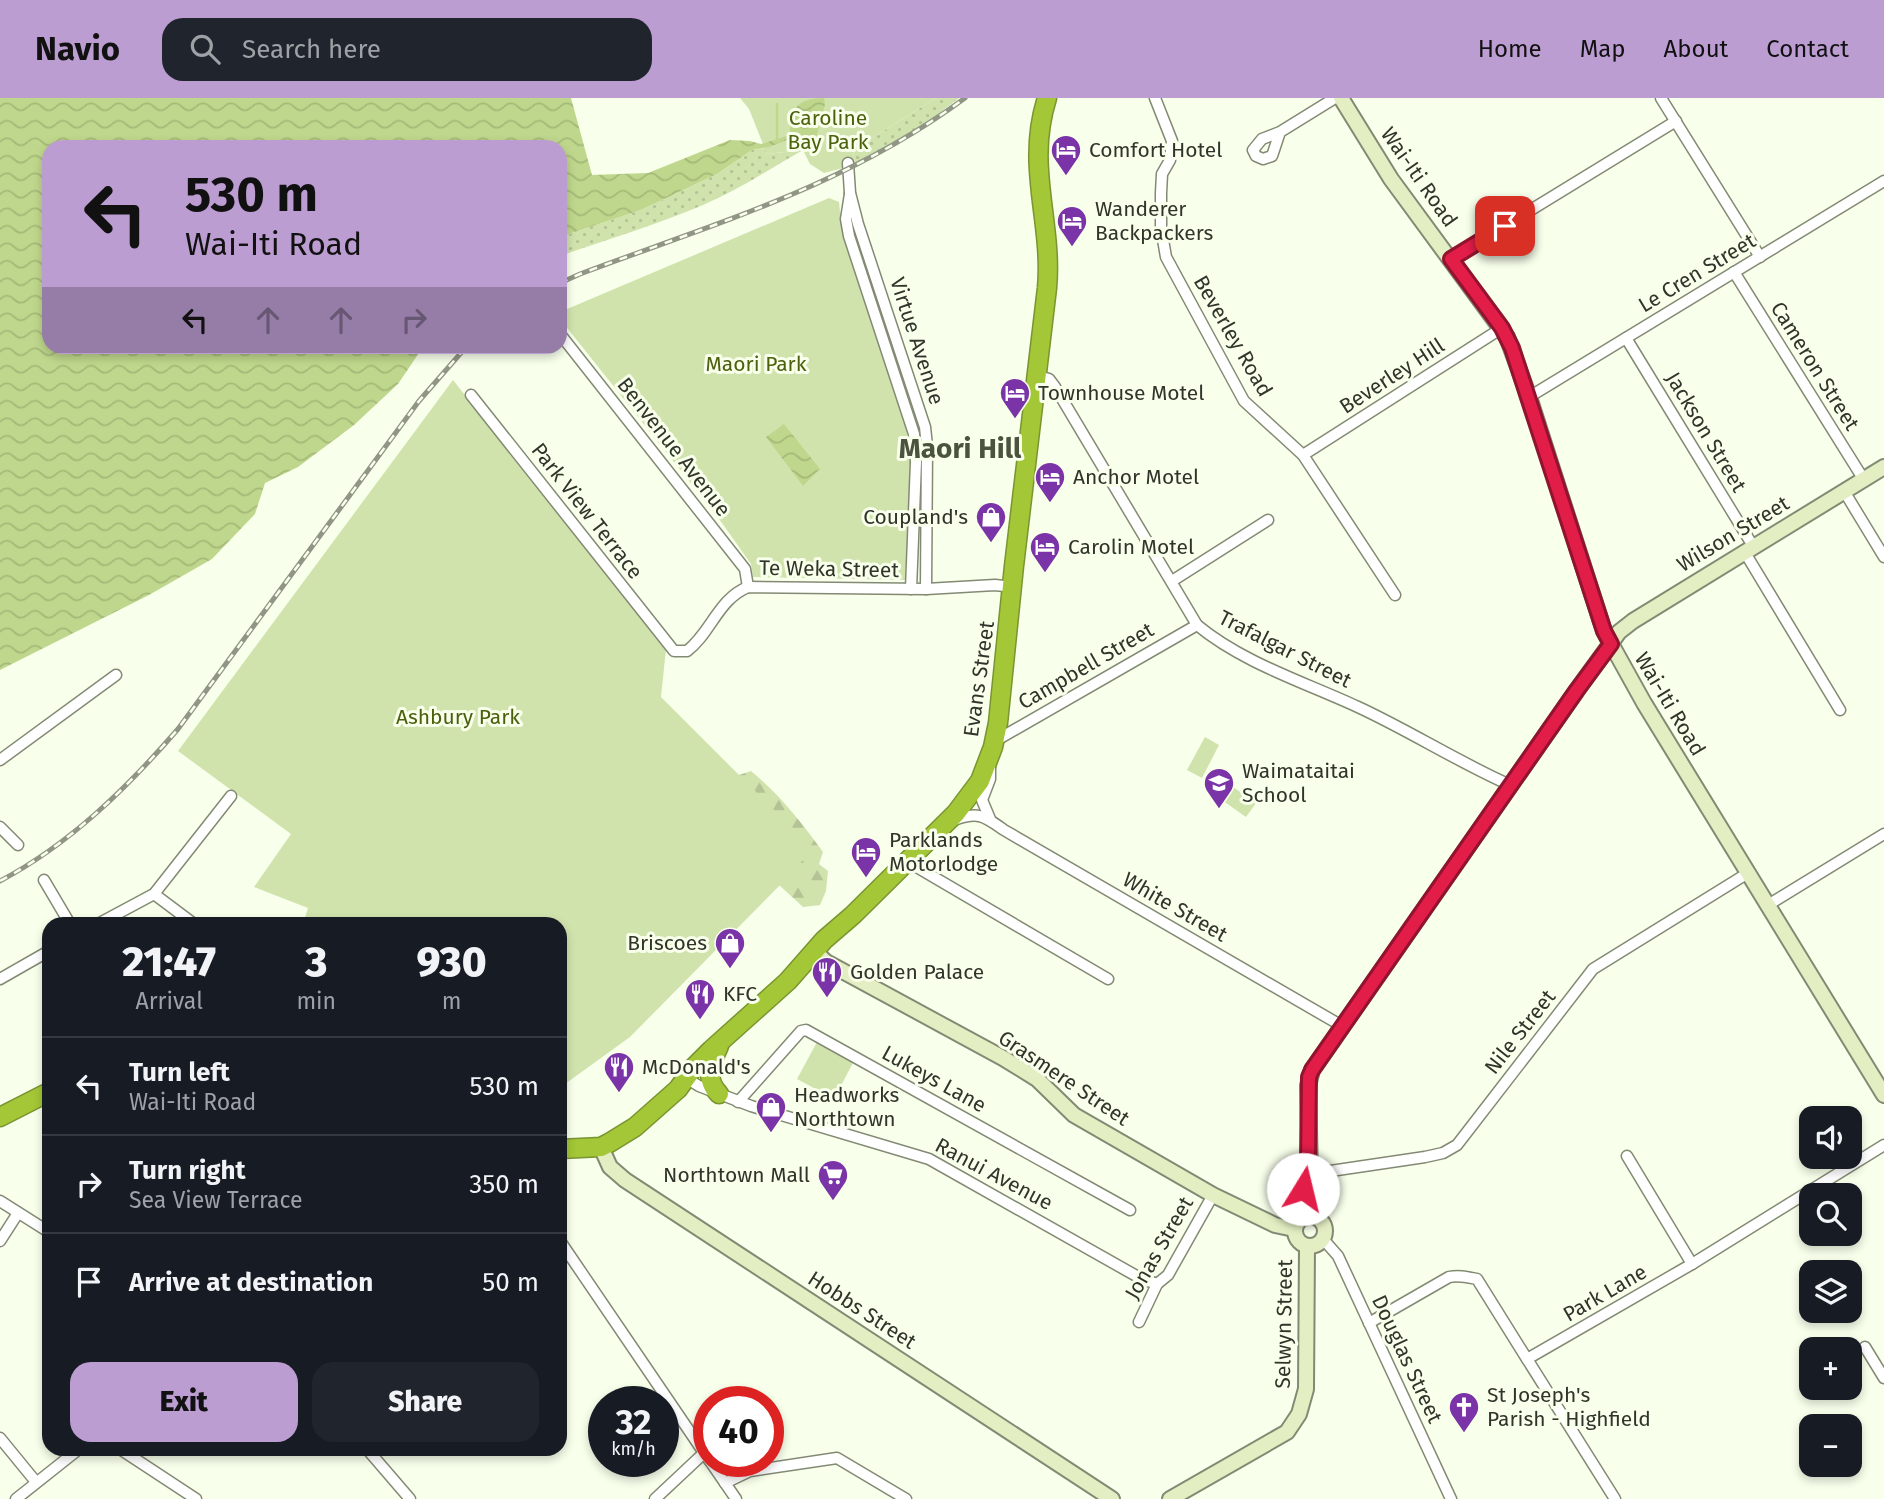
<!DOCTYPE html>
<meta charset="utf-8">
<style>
:root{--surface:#171b24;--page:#20242c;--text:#f1f3f6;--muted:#9ea1a6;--line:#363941;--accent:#bc9dd2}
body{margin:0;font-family:"Fira Sans",sans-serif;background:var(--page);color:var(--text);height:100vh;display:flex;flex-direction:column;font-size:26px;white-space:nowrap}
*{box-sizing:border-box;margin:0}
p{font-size:23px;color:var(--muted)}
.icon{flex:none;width:38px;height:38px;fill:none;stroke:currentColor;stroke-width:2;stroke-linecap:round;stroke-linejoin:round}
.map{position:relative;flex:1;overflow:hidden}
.details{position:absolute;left:42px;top:819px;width:525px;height:539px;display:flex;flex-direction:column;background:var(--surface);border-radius:21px;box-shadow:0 4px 10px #0003}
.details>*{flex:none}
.top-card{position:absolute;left:42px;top:42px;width:525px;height:214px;border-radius:21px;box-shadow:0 4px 10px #0003;background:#bc9dd2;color:#111;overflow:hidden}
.controls{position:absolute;left:1799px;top:1008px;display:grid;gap:14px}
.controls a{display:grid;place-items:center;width:63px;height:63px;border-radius:14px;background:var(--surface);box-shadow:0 4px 10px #0003;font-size:35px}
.speed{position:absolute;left:588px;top:1288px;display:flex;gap:14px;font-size:35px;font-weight:700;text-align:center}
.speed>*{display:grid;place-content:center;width:91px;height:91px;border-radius:50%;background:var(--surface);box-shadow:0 4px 10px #0003;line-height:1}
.speed small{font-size:18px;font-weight:400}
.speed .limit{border:10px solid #d22;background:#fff;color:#111}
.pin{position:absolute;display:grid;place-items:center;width:60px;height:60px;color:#fff;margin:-30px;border-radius:14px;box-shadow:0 4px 10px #0006}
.me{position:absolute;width:77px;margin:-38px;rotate:9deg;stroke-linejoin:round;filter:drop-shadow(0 0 5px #0008)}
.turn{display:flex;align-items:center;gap:24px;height:147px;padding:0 28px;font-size:32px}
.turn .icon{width:91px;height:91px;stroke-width:2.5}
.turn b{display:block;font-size:49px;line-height:60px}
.lanes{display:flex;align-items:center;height:66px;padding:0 28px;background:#0003;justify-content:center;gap:35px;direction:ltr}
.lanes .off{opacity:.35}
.eta{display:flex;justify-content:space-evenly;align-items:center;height:119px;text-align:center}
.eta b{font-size:42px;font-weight:800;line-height:49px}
.button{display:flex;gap:14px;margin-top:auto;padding:14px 28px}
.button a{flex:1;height:80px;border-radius:21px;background:var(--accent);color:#111;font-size:28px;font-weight:800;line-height:80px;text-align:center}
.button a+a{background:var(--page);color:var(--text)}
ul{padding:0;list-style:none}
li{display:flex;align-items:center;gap:21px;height:98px;padding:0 28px;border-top:2px solid var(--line)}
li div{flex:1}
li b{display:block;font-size:26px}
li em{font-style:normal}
header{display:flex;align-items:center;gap:42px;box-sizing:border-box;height:98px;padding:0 35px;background:var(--accent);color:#111}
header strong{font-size:33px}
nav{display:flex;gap:38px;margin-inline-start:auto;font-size:24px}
.search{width:490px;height:63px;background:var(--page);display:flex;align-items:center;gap:18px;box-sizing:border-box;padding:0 24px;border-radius:21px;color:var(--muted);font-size:26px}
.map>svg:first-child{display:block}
.grass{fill:url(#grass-dots)}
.forest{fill:url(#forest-firs)}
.park{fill:#d1e3ad}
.water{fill:url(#water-waves)}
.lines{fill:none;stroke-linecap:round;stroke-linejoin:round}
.stream{stroke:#bfd78c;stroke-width:2.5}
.street-casing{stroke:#838a74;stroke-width:13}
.secondary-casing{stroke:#838a74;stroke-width:18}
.highway-casing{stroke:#7b9432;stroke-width:21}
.street{stroke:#fff;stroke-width:10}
.secondary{stroke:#e3eec3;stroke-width:14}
.highway{stroke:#a3c736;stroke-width:18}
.rail-casing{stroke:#909586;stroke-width:5}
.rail{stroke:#f8ffeb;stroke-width:2.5;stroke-dasharray:8;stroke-linecap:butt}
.route-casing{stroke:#92132f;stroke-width:18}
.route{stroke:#e11d48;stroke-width:12}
.labels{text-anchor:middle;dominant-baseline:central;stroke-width:6;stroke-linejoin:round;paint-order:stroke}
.park-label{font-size:21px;fill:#4d600d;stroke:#f8ffeb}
.poi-label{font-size:21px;fill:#31342a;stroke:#f8ffeb;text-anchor:start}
.street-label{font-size:21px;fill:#31342a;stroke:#f8ffeb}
.district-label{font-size:28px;font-weight:bold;fill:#4b523e;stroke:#f8ffeb}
</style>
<header>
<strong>Navio</strong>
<div class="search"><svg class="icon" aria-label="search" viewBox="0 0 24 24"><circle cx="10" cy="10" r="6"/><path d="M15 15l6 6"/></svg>Search here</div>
<nav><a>Home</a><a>Map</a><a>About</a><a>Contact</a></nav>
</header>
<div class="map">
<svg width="1884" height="1401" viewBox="0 0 1884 1401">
<defs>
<pattern id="grass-dots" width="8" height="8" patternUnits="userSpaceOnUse" patternTransform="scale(1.75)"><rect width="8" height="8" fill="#d1e3ad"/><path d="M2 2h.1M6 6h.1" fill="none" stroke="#b4c395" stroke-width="1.8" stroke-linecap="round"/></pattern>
<pattern id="forest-firs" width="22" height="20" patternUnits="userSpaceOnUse" patternTransform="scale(1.75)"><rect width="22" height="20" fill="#d1e3ad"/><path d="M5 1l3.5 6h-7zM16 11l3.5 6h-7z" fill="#b4c395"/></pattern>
<pattern id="water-waves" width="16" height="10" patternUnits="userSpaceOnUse" patternTransform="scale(1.75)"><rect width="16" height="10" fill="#bfd78c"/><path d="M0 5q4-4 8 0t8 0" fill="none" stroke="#a5b979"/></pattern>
</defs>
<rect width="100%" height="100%" fill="#f8ffeb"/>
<!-- grass -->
<g class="grass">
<path d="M936 0H959L929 23 855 67 853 52Z"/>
<path d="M765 50 767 56 803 52C770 71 738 92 703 107 656 127 608 141 560 158V139L641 112 717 76 752 52Z"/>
</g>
<!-- forest -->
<path class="forest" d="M662 614 730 680 751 673C780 697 801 724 823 754L819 766 828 773 826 793 820 807 803 809 779 787 752 815Z"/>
<!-- park -->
<g class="park">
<path d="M740 0H936L853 52 855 67 824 75 810 66 803 52 767 56 749 11Z"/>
<path d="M829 100 839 104 841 123 903 317 910 351 911 375 905 482 753 479 751 466 717 418 560 221V214Z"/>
<path d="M453 282 666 551 661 599 813 751 780 787 630 939 565 986 560 984V826H303L308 810 254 789 291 736 178 653Z"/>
<path d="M1205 639 1219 647 1202 680 1187 672Z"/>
<path d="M1226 684 1256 705 1246 719 1216 698Z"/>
<path d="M818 942 855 961 834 1001 797 981Z"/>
</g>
<!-- water -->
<g class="water">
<path d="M0 0H571L592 77 648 75 730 42 750 43 761 46 790 37C790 11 797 0 824 0L825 6 816 41 787 42 769 49 752 52 717 76 641 112 560 139V49H49V248L423 249 398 286 354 327 298 369 265 385 255 416 212 461 149 497 0 572Z"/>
<path d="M784 326 820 371 803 388 766 339Z"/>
</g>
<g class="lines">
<!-- stream -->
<path class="stream" d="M777 6V41"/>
<!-- street casing -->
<g class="street-casing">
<g id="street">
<path d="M1155 0 1172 43 1170 62 1162 76 1161 95V130L1166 159 1244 303 1303 357 1395 497"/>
<path d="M1661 0 1760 159"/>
<path d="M1280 34 1272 58 1263 61 1256 58 1253 52 1262 41 1280 34 1335 0"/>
<path d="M848 65 850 95 858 126 925 329 927 348 926 491"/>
<path d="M850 96 846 121 849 138 914 336 916 364 911 491"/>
<path d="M1451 161 1676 23"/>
<path d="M1734 174 1864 382"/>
<path d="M560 236 745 471 748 489"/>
<path d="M1626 240 1753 448"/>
<path d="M1038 278 1049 281 1055 289 1197 527C1243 565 1304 584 1358 609 1410 633 1458 664 1510 687"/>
<path d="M471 297 674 553H687C711 535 718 501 748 489L926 491 995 487 1013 489"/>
<path d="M1529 299 1884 83"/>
<path d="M1303 357 1502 230"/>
<path d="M1844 393 1884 459"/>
<path d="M1744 453 1840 612"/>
<path d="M1172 483 1268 422"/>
<path d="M995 643 1197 527"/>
<path d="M0 662 116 577"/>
<path d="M990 670V681L982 702 990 721"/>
<path d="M954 722C979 713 984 718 1004 732L1342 928"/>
<path d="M0 729 18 747"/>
<path d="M908 764 1108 881"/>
<path d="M44 782 70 826"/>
<path d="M154 796 194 826"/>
<path d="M1768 807 1884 736"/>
<path d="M98 826 154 796 231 698"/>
<path d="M0 881 49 853"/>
<path d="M686 980 699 988 751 1008 929 1061 1140 1180 1157 1186"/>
<path d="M738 1004 801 933 806 932 1130 1112"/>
<path d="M1627 1058 1692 1166"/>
<path d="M1311 1074 1317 1075 1425 1059 1443 1055 1457 1047 1593 871 1748 775"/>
<path d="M0 1103 49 1134"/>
<path d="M1323 1141 1338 1158 1451 1401"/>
<path d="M0 1143 18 1115"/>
<path d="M560 1143 709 1362"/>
<path d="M1139 1224 1157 1186 1168 1177 1213 1097"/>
<path d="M1369 1225 1449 1179C1459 1177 1467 1179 1477 1181L1527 1261 1692 1166 1884 1047"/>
<path d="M1865 1249 1884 1280"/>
<path d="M1527 1261 1615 1401"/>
<path d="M0 1340 36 1384"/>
<path d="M120 1351 196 1401"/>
<path d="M367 1351 410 1401"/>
<path d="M710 1363 736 1401"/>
<path d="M725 1385 750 1373 837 1360 906 1401"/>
<path d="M16 1401 79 1351"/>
<path d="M655 1401 704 1355"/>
</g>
</g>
<!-- secondary casing -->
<g class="secondary-casing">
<g id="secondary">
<path d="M1341 0 1391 81 1507 239 1529 299 1604 533 1644 605 1884 997"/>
<path d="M815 854 826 864 1003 960 1037 981 1074 1017 1213 1097 1275 1127 1294 1131"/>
<path d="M601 1049 610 1069 625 1082 1112 1401"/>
<circle cx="1310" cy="1133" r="15"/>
<path d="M1311 1118 1308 988 1312 972 1577 592 1619 534 1633 523 1884 369"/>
<path d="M1170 1401 1287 1334 1299 1316 1306 1291 1307 1149"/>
</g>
</g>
<!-- highway casing -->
<g class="highway-casing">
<g id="highway">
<path d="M719 996C704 981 711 965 719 948"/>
<path d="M0 1019 49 994"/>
<path d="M560 1051 601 1049 609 1045 635 1029 678 991 694 969 711 952 788 883 824 842 853 817 956 715 980 683 993 649 998 625 1014 468 1047 190C1053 123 1025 69 1047 0"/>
</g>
</g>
<!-- street -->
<use href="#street" class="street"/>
<!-- secondary -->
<use href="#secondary" class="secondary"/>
<!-- highway -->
<use href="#highway" class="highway"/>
<!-- rail casing -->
<g class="rail-casing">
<g id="rail">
<path d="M560 185 580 176C716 125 846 88 965 0"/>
<path d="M0 783C70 746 127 690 178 631L419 303 467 248"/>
</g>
</g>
<!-- rail -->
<use href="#rail" class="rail"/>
</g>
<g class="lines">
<!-- route casing -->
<g class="route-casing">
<path id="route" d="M1303 1091 1304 1076 1308 1066 1309 979 1312 972 1577 592 1611 546 1604 533 1512 250 1502 230 1451 161 1505 128"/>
</g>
<!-- route -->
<use href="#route" class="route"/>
</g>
<!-- icons -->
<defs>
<g id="hotel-pin" transform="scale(1.575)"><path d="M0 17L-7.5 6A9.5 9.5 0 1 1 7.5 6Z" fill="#7b34a7" stroke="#f8ffeb"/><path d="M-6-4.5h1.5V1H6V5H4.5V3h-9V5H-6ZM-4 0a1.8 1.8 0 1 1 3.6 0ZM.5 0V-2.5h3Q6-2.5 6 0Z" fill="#fff"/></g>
<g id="shop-pin" transform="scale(1.575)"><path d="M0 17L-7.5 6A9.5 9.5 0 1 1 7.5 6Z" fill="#7b34a7" stroke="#f8ffeb"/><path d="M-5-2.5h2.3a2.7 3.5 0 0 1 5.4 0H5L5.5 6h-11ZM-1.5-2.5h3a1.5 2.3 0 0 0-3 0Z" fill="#fff"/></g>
<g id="school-pin" transform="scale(1.575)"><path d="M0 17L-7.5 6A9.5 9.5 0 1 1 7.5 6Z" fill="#7b34a7" stroke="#f8ffeb"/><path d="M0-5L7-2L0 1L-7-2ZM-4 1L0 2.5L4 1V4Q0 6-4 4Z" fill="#fff"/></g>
<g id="restaurant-pin" transform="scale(1.575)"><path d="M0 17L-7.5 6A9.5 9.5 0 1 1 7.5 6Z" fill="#7b34a7" stroke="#f8ffeb"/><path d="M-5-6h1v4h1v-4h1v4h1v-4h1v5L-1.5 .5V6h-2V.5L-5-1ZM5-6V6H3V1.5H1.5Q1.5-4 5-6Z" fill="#fff"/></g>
<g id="supermarket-pin" transform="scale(1.575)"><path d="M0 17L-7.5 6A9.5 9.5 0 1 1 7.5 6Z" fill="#7b34a7" stroke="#f8ffeb"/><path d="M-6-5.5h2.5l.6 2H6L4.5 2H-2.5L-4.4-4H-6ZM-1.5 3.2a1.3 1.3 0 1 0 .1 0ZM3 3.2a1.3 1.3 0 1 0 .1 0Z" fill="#fff"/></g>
<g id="church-pin" transform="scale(1.575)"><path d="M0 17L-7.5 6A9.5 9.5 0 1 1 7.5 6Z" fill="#7b34a7" stroke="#f8ffeb"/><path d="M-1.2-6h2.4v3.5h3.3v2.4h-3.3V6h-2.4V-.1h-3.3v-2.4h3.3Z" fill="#fff"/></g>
</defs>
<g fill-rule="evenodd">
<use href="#hotel-pin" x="1066" y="52"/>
<use href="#hotel-pin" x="1072" y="123"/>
<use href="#hotel-pin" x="1015" y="295"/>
<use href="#hotel-pin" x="1050" y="379"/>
<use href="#shop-pin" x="991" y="419"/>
<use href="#hotel-pin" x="1045" y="449"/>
<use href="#school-pin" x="1219" y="685"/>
<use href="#hotel-pin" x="866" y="754"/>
<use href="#shop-pin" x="730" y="845"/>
<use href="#restaurant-pin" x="827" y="874"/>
<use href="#restaurant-pin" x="700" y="896"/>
<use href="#restaurant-pin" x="619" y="969"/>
<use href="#shop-pin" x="771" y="1009"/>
<use href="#supermarket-pin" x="833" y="1077"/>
<use href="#church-pin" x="1464" y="1309"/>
</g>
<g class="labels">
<!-- park labels -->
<g class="park-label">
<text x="828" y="20">Caroline<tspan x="828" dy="24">Bay Park</tspan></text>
<text x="756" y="266">Maori Park</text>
<text x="458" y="619">Ashbury Park</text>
</g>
<!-- poi labels -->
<g class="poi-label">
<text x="1089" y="52">Comfort Hotel</text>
<text x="1095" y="111">Wanderer<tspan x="1095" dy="24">Backpackers</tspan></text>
<text x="1038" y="295">Townhouse Motel</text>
<text x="1073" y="379">Anchor Motel</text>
<text x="968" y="419" text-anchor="end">Coupland's</text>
<text x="1068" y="449">Carolin Motel</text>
<text x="1242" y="673">Waimataitai<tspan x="1242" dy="24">School</tspan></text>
<text x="889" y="742">Parklands<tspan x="889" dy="24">Motorlodge</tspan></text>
<text x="707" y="845" text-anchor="end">Briscoes</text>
<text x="850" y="874">Golden Palace</text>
<text x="723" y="896">KFC</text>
<text x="642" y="969">McDonald's</text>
<text x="794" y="997">Headworks<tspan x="794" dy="24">Northtown</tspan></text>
<text x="810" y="1077" text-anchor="end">Northtown Mall</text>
<text x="1487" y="1297">St Joseph's<tspan x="1487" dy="24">Parish - Highfield</tspan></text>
</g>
<!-- street labels -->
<g class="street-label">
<text transform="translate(1419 79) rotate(55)">Wai-Iti Road</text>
<text transform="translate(1697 175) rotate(-31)">Le Cren Street</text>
<text transform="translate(1233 238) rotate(60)">Beverley Road</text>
<text transform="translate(917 243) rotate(72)">Virtue Avenue</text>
<text transform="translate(1815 268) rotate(58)">Cameron Street</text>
<text transform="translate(1392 278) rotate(-33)">Beverley Hill</text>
<text transform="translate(1706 334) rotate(59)">Jackson Street</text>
<text transform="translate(674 349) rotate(52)">Benvenue Avenue</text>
<text transform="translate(587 413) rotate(52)">Park View Terrace</text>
<text transform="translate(1733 436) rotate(-31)">Wilson Street</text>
<text transform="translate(829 471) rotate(1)">Te Weka Street</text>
<text transform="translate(1285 551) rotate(27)">Trafalgar Street</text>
<text transform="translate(1086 568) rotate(-30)">Campbell Street</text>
<text transform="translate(979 581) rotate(-82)">Evans Street</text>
<text transform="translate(1670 606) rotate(59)">Wai-Iti Road</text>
<text transform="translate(1175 809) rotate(30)">White Street</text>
<text transform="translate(1520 934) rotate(-52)">Nile Street</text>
<text transform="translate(1064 980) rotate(34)">Grasmere Street</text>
<text transform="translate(934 981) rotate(29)">Lukeys Lane</text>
<text transform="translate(994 1076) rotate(28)">Ranui Avenue</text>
<text transform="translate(1159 1150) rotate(-60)">Jonas Street</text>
<text transform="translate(1605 1195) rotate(-30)">Park Lane</text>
<text transform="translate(862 1212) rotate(33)">Hobbs Street</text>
<text transform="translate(1284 1226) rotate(-89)">Selwyn Street</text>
<text transform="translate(1407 1261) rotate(65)">Douglas Street</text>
</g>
<!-- district labels -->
<g class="district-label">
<text x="960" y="350">Maori Hill</text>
</g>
</g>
</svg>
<div class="controls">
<a><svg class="icon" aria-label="sound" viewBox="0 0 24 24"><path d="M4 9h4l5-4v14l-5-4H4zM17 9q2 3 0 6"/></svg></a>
<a><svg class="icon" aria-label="search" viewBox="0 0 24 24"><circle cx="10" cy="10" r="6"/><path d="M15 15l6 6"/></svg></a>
<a><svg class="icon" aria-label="layers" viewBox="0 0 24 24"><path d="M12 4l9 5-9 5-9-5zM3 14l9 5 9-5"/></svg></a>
<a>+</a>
<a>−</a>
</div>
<div class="speed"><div>32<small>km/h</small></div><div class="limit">40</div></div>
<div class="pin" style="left:1505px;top:128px;background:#d93025"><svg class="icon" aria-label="arrive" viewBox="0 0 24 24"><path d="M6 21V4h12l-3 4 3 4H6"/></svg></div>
<svg class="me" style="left:1303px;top:1091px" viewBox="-20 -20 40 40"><circle r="19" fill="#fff"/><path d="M0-13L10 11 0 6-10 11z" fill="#e11d48"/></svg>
<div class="top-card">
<div class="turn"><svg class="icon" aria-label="left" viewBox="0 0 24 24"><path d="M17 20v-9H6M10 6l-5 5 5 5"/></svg><div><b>530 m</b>Wai-Iti Road</div></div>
<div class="lanes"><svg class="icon" aria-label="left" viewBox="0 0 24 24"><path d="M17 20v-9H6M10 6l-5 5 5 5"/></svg><svg class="icon off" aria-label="ahead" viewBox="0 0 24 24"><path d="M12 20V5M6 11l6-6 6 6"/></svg><svg class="icon off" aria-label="ahead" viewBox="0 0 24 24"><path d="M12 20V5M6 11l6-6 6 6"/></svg><svg class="icon off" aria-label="right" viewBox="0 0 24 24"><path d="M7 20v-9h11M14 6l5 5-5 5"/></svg></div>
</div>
<section class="details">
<div class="eta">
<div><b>21:47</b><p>Arrival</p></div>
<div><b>3</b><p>min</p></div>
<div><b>930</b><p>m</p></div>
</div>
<ul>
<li><svg class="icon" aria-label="left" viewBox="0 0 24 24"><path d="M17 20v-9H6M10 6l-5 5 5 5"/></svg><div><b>Turn left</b><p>Wai-Iti Road</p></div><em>530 m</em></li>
<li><svg class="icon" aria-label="right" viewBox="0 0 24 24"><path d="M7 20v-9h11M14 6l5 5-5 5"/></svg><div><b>Turn right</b><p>Sea View Terrace</p></div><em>350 m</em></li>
<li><svg class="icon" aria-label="arrive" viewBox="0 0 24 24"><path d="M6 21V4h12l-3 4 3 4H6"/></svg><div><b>Arrive at destination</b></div><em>50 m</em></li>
</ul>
<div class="button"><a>Exit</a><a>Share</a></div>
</section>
</div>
